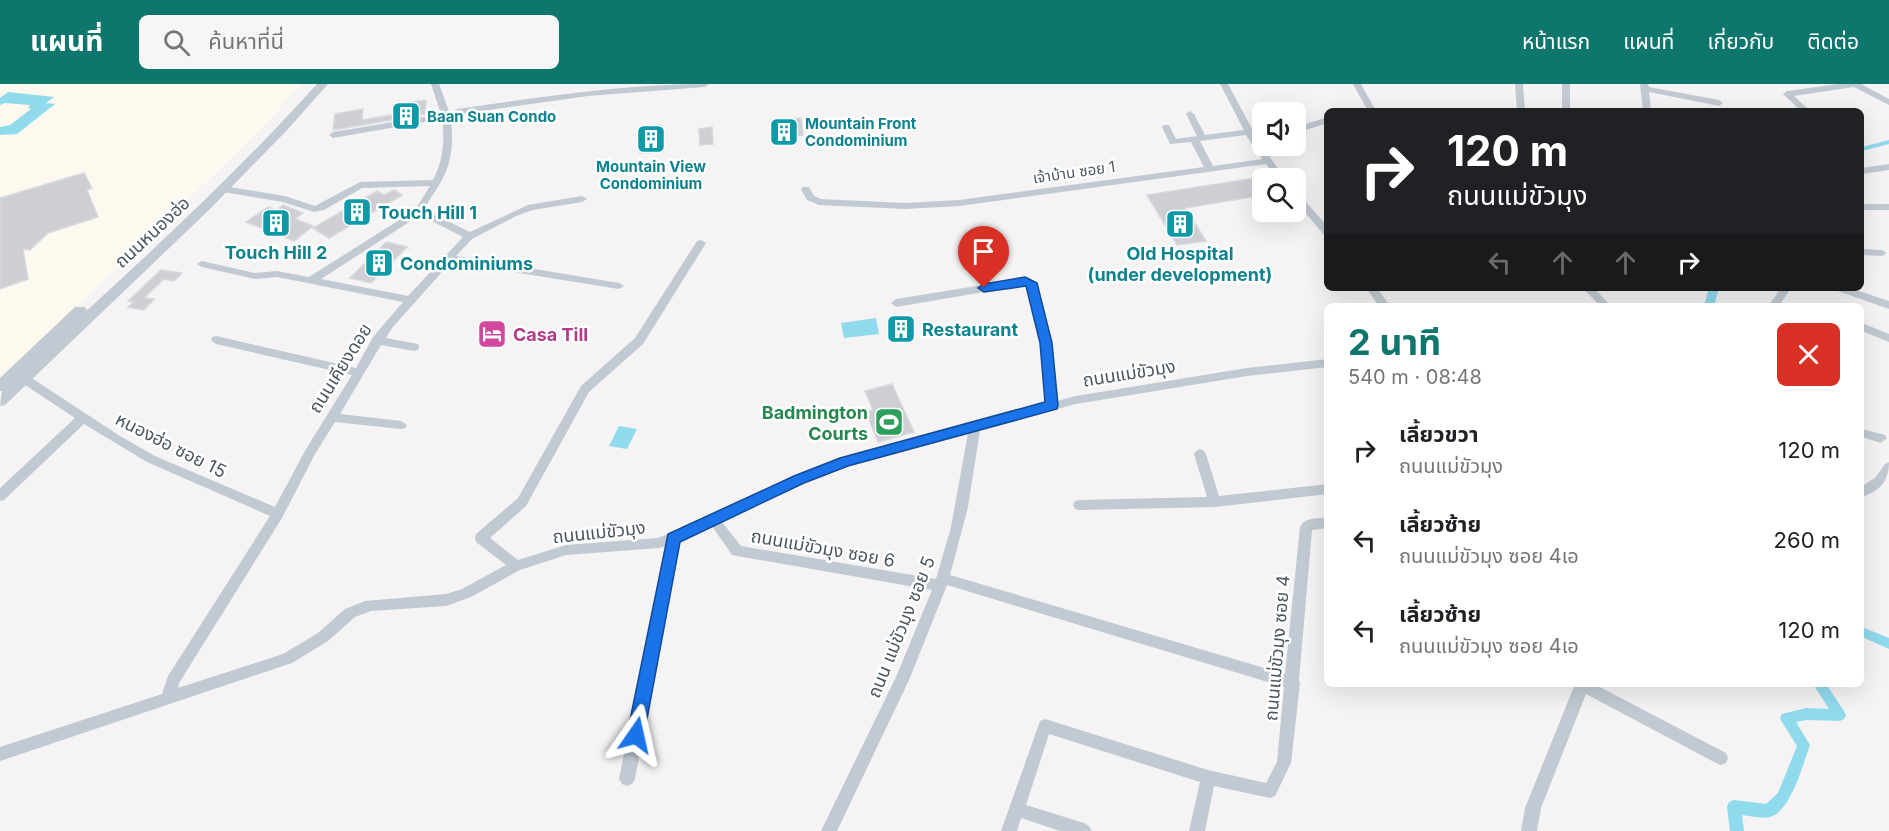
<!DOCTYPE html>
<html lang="th">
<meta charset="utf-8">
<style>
:root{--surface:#fff;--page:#f6f6f6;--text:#202124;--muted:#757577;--accent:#0f766e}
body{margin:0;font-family:Inter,"Noto Sans Thai",sans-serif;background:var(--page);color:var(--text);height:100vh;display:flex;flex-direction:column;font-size:22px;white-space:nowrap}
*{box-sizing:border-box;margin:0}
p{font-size:20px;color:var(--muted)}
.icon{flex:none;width:33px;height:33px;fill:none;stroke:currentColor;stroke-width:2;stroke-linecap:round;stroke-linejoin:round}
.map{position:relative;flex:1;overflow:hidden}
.side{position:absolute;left:1324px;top:219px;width:540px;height:384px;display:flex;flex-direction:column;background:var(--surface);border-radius:9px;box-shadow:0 6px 24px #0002}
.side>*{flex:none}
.guide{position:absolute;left:1324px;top:24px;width:540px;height:183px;border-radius:9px;box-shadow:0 6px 24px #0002;background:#202124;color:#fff;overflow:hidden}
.tools{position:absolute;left:1252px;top:18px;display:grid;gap:12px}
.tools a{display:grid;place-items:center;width:54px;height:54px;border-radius:9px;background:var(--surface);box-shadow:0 6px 24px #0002;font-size:30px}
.pin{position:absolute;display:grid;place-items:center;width:51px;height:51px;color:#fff;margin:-62px -26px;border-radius:50% 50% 50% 0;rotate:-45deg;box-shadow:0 0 6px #0007}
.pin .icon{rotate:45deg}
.me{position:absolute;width:66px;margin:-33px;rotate:11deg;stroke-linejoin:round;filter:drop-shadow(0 0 4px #0008)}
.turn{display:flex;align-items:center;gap:21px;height:126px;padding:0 24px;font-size:27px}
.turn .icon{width:78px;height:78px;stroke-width:2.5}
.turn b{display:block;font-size:42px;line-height:51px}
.lanes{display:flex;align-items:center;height:57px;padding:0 24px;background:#0003;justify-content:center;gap:30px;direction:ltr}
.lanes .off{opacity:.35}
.round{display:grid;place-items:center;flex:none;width:63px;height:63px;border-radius:9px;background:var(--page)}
.overview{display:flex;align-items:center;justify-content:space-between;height:102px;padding:0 24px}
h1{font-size:36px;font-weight:700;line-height:45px;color:var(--accent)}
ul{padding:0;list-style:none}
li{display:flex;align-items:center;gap:18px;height:90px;padding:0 24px}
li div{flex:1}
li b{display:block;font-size:22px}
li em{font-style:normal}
header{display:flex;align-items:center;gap:36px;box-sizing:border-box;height:84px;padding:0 30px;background:var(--accent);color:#fff}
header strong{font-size:28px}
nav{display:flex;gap:33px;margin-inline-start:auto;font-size:21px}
.search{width:420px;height:54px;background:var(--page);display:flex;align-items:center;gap:15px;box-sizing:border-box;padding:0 21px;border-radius:9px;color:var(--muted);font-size:22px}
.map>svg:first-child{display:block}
.commercial{fill:#fdf9ef}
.water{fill:#90daee}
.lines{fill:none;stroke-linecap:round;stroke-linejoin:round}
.canal{fill:#90daee;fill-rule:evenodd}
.building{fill:#cdcfd5;stroke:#d7d9de;stroke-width:1.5}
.minor{fill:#c1cad2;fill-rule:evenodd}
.tertiary{fill:#c1cad2;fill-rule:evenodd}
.route{fill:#1a73e8;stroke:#114b97;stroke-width:1.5}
.labels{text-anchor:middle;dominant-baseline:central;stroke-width:5;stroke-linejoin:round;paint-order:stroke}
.far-culture-label{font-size:15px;font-weight:bold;fill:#0d838f;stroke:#fff;text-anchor:start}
.far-street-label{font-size:15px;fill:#4a5661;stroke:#fff}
.culture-label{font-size:18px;font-weight:bold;fill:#0d838f;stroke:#fff;text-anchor:start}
.street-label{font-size:18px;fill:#4a5661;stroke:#fff}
.hotel-label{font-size:18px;font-weight:bold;fill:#b23c85;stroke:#fff;text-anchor:start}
.leisure-label{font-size:18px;font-weight:bold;fill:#27864d;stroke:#fff;text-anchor:end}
</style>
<header>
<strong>แผนที่</strong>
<div class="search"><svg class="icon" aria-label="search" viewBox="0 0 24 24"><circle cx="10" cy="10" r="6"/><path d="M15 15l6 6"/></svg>ค้นหาที่นี่</div>
<nav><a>หน้าแรก</a><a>แผนที่</a><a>เกี่ยวกับ</a><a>ติดต่อ</a></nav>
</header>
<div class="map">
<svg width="1889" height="747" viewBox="0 0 1889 747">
<rect width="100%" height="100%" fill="#f5f3f3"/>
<!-- commercial -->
<path class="commercial" d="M0 0H301L265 41 0 297Z"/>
<!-- water -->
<g class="water">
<path d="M8 8 54 13 46 19 55 20 17 50 0 51V43L10 41 31 25 28 24 30 21 5 19 0 21V14Z"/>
<path d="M876 234 879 250 844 254 841 239Z"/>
<path d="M619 342 637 345 627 365 609 362Z"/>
</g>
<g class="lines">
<!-- canal -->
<g class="canal">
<path d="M1889 56V60L1862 67V63Z"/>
<path d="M1709 204H1719L1714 222H1704Z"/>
<path d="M1862 543 1889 554V565L1862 553Z"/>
<path d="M1813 600H1826L1844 627 1846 631 1844 635 1840 637 1806 636 1796 638 1810 661C1803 680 1791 727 1770 733 1762 735 1750 732 1742 731L1744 747H1730L1727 723 1729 718 1734 716 1766 720 1778 709 1797 662 1782 638 1780 634 1782 630 1806 624 1829 625Z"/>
</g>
</g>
<!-- building -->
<g class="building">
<path d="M426 16 425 30 333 46 335 30 363 25 362 36 397 30V20Z"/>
<path d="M801 34 803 51 792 52 789 35Z"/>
<path d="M661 41 656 68 640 69 645 42Z"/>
<path d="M712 43 713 60 700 61 699 45Z"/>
<path d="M84 89 92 104 87 106 98 133 48 149 30 166 23 165 28 195 0 205V114Z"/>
<path d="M1255 94 1263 105V111L1185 124 1206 157 1177 161 1147 111Z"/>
<path d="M394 106 402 111 329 154 313 144 377 107 384 111Z"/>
<path d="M283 121 303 129 295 135 313 142 294 157 246 138 268 123 277 126Z"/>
<path d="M386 158 407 163 371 199 350 194Z"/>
<path d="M161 186 182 189 174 197 164 195 144 214 154 215 144 226 128 223 134 218 128 217Z"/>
<path d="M908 234 913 254 894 257 889 237Z"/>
<path d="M892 300 914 348 878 358 866 328 873 326 865 307Z"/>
</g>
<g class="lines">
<!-- minor -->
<g class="minor">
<path d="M431 0H439L450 30 457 25C541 13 624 0 709 0L705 3 588 12 460 30 451 38C454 61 451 82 439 101 435 109 427 117 425 126L470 148 528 121 582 112 587 115 582 118 533 126 516 132 472 155 456 172 619 199 624 202 619 205 451 178 392 244 386 254 418 260 419 263 418 266 414 267 381 261 340 330 401 337 407 341 405 344 401 345 335 338 315 370 282 434 179 599 178 604 283 570 318 549 345 525 365 517 446 510 462 505 506 481 476 458 475 454 476 450 518 414 581 302 635 254 697 157 701 156 706 159 643 260 589 308 526 422 490 454 518 476 566 461 658 454 710 432 795 393 841 375 1046 320 1041 259 1026 201 896 223 891 219 896 215 1025 194 1035 197 1051 259 1057 317 1076 312 1247 284 1328 275V283L1247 292 1076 320 980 346 968 423 950 491 1285 590 1300 443C1305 433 1317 434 1328 434V444L1312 446 1299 596 1300 599 1291 679 1275 712 1270 714 1214 702 1205 747H1189L1200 698 1049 650 1026 721 1084 739 1089 742 1092 747H1060L1021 734 1017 747H1001L1040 637 1045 635 1208 686 1266 699 1277 678 1284 603 947 501 909 596 837 747H821L896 593 932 506 737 472 732 471 712 442 679 456 635 695 632 700 627 702 622 700 619 695 665 462 659 464 566 471 520 486 471 513 446 522 371 527 355 533 328 557 292 579 0 677V663L162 610 168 592 270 432 147 378 84 340 4 416 0 417V404L75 334 19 297 17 294 19 291H27L120 352 155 372 275 423 306 365 352 291 216 260 211 256 212 253 216 252 356 284 373 253 403 218 277 193 255 195 202 183 197 180 202 177 255 189 277 187 309 193 415 126 430 102 362 104 324 126 314 128 283 118 223 108 218 105 223 102 285 112 315 122 360 98 433 96C443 77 445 56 442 35L333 54 329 51 333 48 441 30ZM420 131 463 153 408 212 321 195ZM968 349 951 443 936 495 741 462 722 438 803 399 847 382Z"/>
<path d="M1220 0H1228L1259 58 1285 94H1277L1266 80 959 122 905 125 819 121 807 116 801 105 803 103H809L814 112 821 115 905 119 959 116 1204 83 1191 58 1170 60 1162 43 1163 41H1169L1176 55 1197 52 1186 30 1190 27 1194 30 1205 51 1244 46ZM1246 51 1262 75 1213 82 1200 57Z"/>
<path d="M1353 0H1361L1376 27H1368Z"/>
<path d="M1515 0H1523L1525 27H1517Z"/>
<rect x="1562" y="0" width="8" height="27"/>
<path d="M1640 0H1648L1649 3 1719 16 1723 19 1719 22 1649 8 1651 27H1643Z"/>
<path d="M1838 0H1861L1889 15V21L1854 3 1794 12 1810 27H1801L1783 10 1787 7Z"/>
<path d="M1328 33V39L1296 49V43Z"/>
<path d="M1889 80V86L1862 90V84Z"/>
<path d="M1296 109 1299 110 1328 143V153L1325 152 1296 118Z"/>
<rect x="1862" y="120" width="27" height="6"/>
<path d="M1862 165 1882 166 1887 169 1882 172 1862 171Z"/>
<path d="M1366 204H1377L1390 222H1379Z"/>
<path d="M1583 204H1594L1611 222H1600Z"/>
<path d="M1781 204H1791L1779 222H1768Z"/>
<path d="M1834 204H1850L1889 217V225L1835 206Z"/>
<path d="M1862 239 1889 250V258L1862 247Z"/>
<path d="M1862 345 1885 351 1887 354 1881 359 1862 353Z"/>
<path d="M1200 365 1204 367 1206 370 1219 412 1328 400V410L1215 423 1079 426 1075 425 1073 421 1075 417 1079 416 1207 413 1194 370 1196 367Z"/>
<path d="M1889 378C1889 397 1880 407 1862 413V402L1875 394 1885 380Z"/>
<path d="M1575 600H1594L1726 669 1728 674 1726 679 1721 681 1716 679 1586 610 1541 724 1537 747H1521L1525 724Z"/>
</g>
<!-- tertiary -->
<path class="tertiary" d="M317 0H328L289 44 210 125 5 321 0 322 2 307H0V294L75 223H85L87 226 82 231C163 157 243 82 317 0Z"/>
</g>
<!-- route -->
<path class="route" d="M1025 193 1037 199 1052 259 1058 321 1057 325 848 382 804 399 680 458 644 651 641 657 636 659 630 657 627 651 668 450 794 392 840 374 1045 318 1040 259 1026 202 984 208 978 204 984 200Z"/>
<!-- icons -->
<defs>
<g id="building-square" transform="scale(1.5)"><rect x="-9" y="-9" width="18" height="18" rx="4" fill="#0f9aa8" stroke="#fff"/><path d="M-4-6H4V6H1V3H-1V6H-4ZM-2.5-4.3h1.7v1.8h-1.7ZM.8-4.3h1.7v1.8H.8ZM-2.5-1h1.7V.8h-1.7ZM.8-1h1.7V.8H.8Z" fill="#fff"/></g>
<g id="hotel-square" transform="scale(1.5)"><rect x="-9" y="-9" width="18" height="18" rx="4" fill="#d1479c" stroke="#fff"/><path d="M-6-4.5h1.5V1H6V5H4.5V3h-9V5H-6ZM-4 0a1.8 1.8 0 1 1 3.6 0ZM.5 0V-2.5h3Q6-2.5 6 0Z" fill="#fff"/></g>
<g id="stadium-square" transform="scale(1.5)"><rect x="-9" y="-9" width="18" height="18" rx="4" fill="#2e9e5b" stroke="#fff"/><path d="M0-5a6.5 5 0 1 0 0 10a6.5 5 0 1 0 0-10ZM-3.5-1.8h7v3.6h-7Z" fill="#fff"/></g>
</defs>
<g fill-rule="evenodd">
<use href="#building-square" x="406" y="32"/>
<use href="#building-square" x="784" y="48"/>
<use href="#building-square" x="651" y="55"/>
<use href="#building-square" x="357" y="128"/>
<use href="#building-square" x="276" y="139"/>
<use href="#building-square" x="1180" y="140"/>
<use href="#building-square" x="379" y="179"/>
<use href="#building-square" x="901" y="245"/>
<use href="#hotel-square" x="492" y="250"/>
<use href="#stadium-square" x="889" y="338"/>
</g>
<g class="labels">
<!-- far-culture labels -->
<g class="far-culture-label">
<text x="427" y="32">Baan Suan Condo</text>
<text x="805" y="39">Mountain Front<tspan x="805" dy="17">Condominium</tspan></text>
<text x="651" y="82" text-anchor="middle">Mountain View<tspan x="651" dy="17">Condominium</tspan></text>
</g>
<!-- far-street labels -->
<g class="far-street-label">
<text transform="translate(1074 88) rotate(-8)">เจ้าบ้าน ซอย 1</text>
</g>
<!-- culture labels -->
<g class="culture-label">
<text x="378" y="128">Touch Hill 1</text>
<text x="276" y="168" text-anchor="middle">Touch Hill 2</text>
<text x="1180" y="169" text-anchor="middle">Old Hospital<tspan x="1180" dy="21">(under development)</tspan></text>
<text x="400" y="179">Condominiums</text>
<text x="922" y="245">Restaurant</text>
</g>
<!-- street labels -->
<g class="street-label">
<text transform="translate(152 148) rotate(-43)">ถนนหนองฮ่อ</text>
<text transform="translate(340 284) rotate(-58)">ถนนเคียงดอย</text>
<text transform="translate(1129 289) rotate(-9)">ถนนแม่ขัวมุง</text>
<text transform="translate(171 361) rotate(27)">หนองฮ่อ ซอย 15</text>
<text transform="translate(599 448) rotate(-6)">ถนนแม่ขัวมุง</text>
<text transform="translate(823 464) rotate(10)">ถนนแม่ขัวมุง ซอย 6</text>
<text transform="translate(901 543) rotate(-68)">ถนน แม่ขัวมุง ซอย 5</text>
<text transform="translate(1277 564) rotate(-85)">ถนนแม่ขัวมุง ซอย 4</text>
</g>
<!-- hotel labels -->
<g class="hotel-label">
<text x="513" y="250">Casa Till</text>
</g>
<!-- leisure labels -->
<g class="leisure-label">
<text x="868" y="328">Badmington<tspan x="868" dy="21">Courts</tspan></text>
</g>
</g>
</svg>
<div class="tools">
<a><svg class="icon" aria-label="sound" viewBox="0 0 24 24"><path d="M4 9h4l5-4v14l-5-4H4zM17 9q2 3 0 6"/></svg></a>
<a><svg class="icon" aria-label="search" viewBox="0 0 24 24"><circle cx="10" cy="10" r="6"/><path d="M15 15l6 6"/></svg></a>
</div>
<div class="pin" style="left:984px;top:204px;background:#d93025"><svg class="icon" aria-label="arrive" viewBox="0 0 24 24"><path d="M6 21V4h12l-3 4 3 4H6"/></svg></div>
<svg class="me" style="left:636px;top:651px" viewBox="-20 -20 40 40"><path d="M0-17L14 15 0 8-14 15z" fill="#1a73e8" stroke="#fff" stroke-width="4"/></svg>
<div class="guide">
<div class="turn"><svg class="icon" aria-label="right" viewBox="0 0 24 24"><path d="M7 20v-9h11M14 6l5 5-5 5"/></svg><div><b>120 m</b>ถนนแม่ขัวมุง</div></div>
<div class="lanes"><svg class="icon off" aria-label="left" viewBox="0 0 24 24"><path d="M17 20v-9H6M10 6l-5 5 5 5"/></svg><svg class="icon off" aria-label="ahead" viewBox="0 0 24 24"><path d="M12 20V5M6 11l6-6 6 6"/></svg><svg class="icon off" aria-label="ahead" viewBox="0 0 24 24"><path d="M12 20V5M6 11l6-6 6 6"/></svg><svg class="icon" aria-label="right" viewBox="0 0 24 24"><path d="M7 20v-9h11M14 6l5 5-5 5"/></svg></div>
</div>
<section class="side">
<div class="overview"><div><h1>2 นาที</h1><p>540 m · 08:48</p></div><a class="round" style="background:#d93025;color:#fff"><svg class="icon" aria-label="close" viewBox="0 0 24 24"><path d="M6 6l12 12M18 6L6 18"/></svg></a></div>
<ul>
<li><svg class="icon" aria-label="right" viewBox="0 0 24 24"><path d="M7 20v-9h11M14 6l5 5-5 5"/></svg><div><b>เลี้ยวขวา</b><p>ถนนแม่ขัวมุง</p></div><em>120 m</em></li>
<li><svg class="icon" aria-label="left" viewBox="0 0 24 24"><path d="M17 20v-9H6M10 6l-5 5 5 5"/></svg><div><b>เลี้ยวซ้าย</b><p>ถนนแม่ขัวมุง ซอย 4เอ</p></div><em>260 m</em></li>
<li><svg class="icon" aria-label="left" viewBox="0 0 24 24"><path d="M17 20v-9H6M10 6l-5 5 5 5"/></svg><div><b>เลี้ยวซ้าย</b><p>ถนนแม่ขัวมุง ซอย 4เอ</p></div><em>120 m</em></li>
</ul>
</section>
</div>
